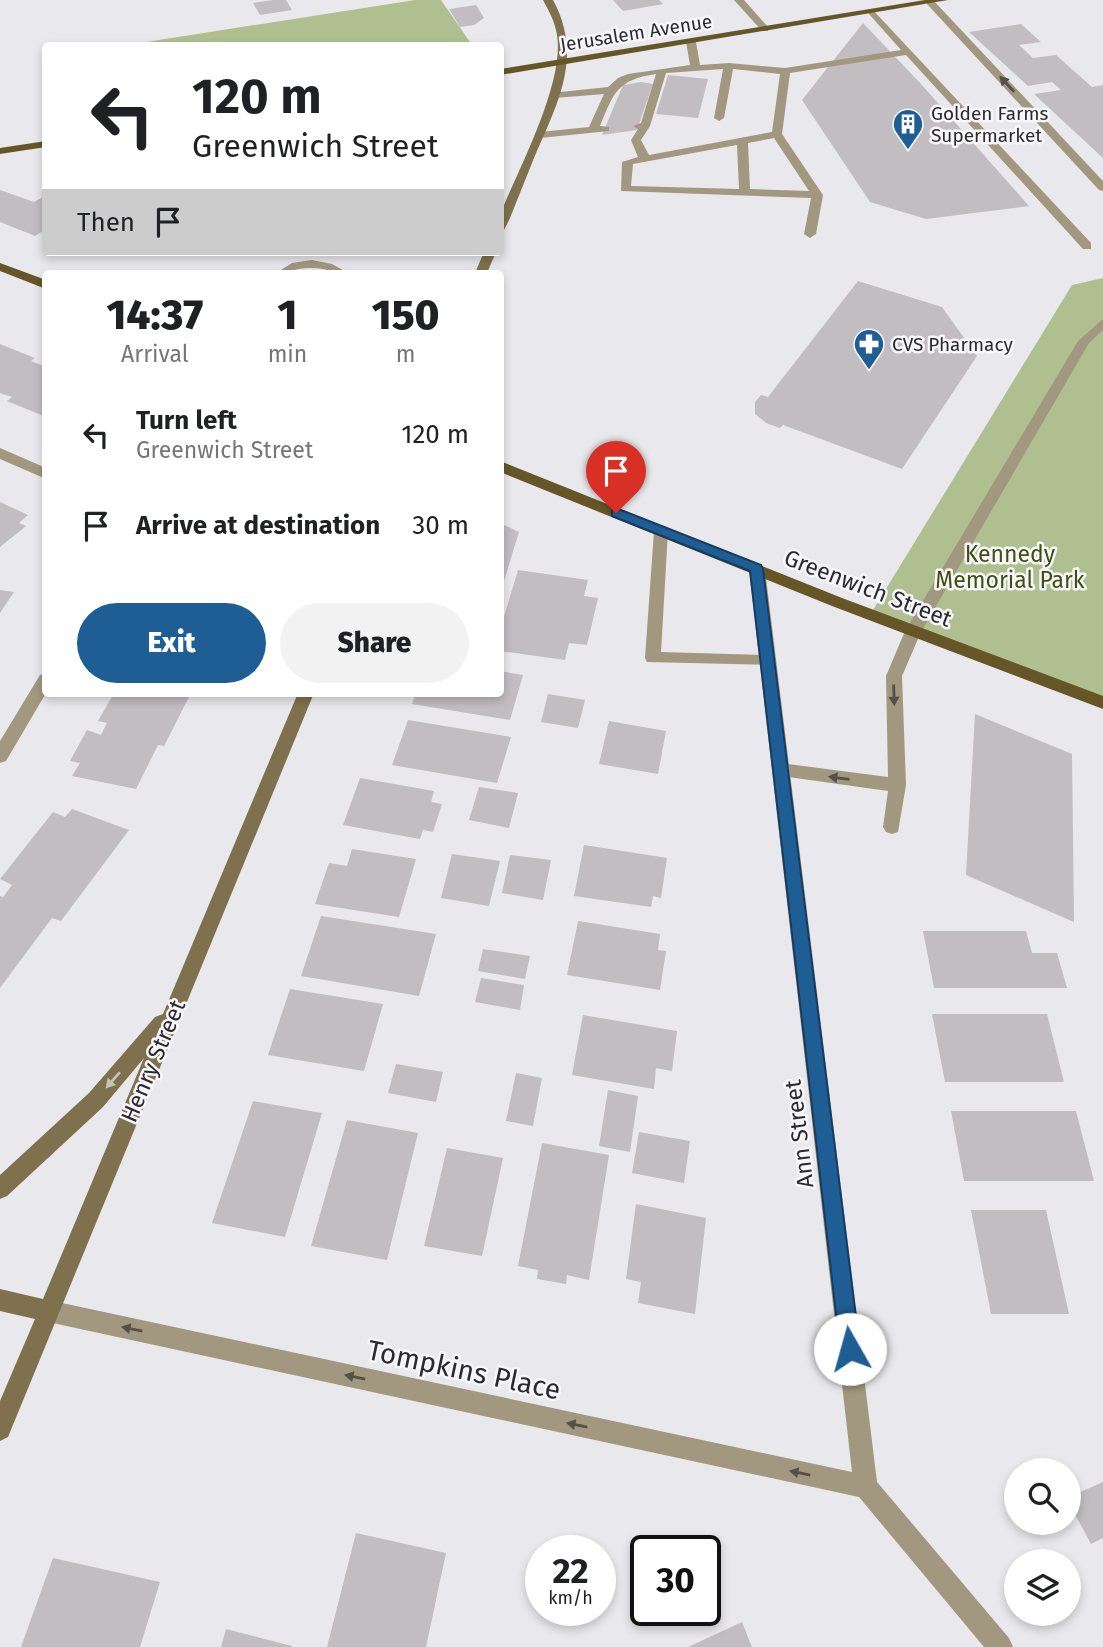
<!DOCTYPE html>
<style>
:root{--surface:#fff;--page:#f2f2f2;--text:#202124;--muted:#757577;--accent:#1f5e94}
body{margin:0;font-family:"Fira Sans",sans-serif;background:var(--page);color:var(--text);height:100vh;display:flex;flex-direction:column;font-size:26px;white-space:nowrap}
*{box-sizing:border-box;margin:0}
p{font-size:23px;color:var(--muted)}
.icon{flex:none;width:38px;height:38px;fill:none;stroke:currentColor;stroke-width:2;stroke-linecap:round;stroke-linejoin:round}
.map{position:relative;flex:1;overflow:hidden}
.sheet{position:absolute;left:42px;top:270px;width:462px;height:427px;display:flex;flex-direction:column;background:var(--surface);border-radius:7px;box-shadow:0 4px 10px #0003}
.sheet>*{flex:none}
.top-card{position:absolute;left:42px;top:42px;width:462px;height:214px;border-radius:7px;box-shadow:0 4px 10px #0003;background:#fff;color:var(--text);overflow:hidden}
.tools{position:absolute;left:1004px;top:1458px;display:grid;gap:14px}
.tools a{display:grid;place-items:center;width:77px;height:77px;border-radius:50%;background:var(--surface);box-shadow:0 4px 10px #0003;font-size:35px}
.speed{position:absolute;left:525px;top:1535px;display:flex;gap:14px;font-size:35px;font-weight:700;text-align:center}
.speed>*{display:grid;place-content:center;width:91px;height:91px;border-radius:50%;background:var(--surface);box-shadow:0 4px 10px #0003;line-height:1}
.speed small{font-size:18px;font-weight:400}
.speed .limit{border:4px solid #111;border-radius:10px;background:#fff;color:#111}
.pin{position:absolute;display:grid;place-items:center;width:60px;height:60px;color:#fff;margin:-72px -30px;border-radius:50% 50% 50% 0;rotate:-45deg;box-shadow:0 0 7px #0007}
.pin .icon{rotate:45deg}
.me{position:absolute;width:77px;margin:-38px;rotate:353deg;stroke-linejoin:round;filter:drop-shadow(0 0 5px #0008)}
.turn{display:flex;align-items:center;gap:24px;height:147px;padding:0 35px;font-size:32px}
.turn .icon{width:91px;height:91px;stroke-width:2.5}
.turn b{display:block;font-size:49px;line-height:60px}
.then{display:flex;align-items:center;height:66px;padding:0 35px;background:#0003;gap:14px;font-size:26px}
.eta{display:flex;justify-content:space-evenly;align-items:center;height:119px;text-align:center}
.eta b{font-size:42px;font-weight:800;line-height:49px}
.button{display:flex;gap:14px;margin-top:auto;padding:14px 35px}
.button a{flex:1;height:80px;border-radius:42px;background:var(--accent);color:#fff;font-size:28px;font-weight:800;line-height:80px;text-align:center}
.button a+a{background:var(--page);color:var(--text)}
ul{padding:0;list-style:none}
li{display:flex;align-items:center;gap:21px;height:91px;padding:0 35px}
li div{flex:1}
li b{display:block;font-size:26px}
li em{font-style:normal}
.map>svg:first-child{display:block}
.green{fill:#afbf90}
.building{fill:#c2bdc0}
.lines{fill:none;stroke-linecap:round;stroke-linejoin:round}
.lane{fill:#a29880;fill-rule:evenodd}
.street{fill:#a29880;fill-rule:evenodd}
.secondary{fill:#7f714d;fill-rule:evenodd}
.primary{fill:#665627;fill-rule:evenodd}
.oneway{fill:#555049}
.oneway2{fill:#c7c1b5}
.route{fill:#1f5e94;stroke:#143d60;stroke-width:2}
.labels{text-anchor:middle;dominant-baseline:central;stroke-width:5;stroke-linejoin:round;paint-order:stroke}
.far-street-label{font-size:19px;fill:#2b2a2c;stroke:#f7f6fb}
.far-poi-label{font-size:19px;fill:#2b2a2c;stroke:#f7f6fb;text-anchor:start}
.park-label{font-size:23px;fill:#3f5011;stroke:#f7f6fb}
.street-label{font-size:23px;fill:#2b2a2c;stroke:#f7f6fb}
.near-street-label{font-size:28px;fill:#2b2a2c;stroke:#f7f6fb}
</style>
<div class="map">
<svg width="1103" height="1647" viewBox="0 0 1103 1647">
<rect width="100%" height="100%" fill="#e9e8ed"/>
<!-- green -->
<g class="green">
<path d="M415 0H441L472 45H127Z"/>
<path d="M1103 278V703L870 615 1072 285Z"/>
</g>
<!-- building -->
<g class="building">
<path d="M273 0H286L292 10 260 15 253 3Z"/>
<path d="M613 0H659L663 4 623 11Z"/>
<path d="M476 5 484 18 474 25 460 27 449 9Z"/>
<path d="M863 23 921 84 1029 206 926 219 870 202 802 100Z"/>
<path d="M1021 24 1041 42 1019 45 1033 58 1056 55 1092 87 1103 85V158L1034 94 1061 90 1052 82 1028 86 969 32Z"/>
<path d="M668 75 708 79 698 118 656 114Z"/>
<path d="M641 82 653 84 637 130 602 135 623 85Z"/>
<path d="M0 190 34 202 46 195V229L35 236 0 222Z"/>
<path d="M858 281 942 307 977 356 902 469 783 425 780 428 766 423 755 414V402L761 395 768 397Z"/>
<path d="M0 344 35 358 31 361 41 365 46 364V417L7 401 12 397 0 393Z"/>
<path d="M0 502 28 515 19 523 26 526 0 547Z"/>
<path d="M500 523 519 532 501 591H500Z"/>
<path d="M518 570 588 580 584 596 598 598 587 645 569 643 565 660 500 651V630Z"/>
<path d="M0 590 14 592 0 613Z"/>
<path d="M500 671 523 675 510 720 412 704 416 693H500Z"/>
<path d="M114 693H191L164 746 158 745 136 789 72 776 80 763 70 761 87 730 101 735 107 723 98 721Z"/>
<path d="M548 694 585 700 578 728 541 722Z"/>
<path d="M975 714 1072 754 1074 922 966 875Z"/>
<path d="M408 720 511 737 497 783 392 765Z"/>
<path d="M609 721 666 731 658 774 599 764Z"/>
<path d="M360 778 434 791 431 802 442 804 433 832 423 830 420 839 343 825Z"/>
<path d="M479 787 518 793 509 828 469 820Z"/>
<path d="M72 809 129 830 61 921 52 918 0 988V896L3 897 12 885 0 879 53 812 65 817Z"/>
<path d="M584 845 667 858 661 898 653 896 651 907 574 896Z"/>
<path d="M352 849 416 859 399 917 315 904 329 863 347 866Z"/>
<path d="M452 854 500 861 489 906 441 898Z"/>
<path d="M510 855 551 860 543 900 502 893Z"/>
<path d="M321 916 436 934 419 996 301 976Z"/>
<path d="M578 921 660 934 658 950 666 951 660 990 567 975Z"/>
<path d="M923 931H1026L1032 953H1057L1067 988H934Z"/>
<path d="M483 949 530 956 525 979 478 971Z"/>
<path d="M481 978 524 985 520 1010 475 1002Z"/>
<path d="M290 989 383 1004 364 1071 268 1055Z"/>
<path d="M932 1014H1047L1064 1082H945Z"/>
<path d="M583 1015 677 1031 672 1071 656 1068 654 1089 572 1075Z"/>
<path d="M396 1064 443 1072 436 1102 388 1093Z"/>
<path d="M516 1073 542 1078 533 1126 506 1121Z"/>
<path d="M608 1090 638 1096 630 1152 599 1146Z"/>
<path d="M253 1101 322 1113 285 1237 212 1223Z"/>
<path d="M951 1111H1076L1094 1181H964Z"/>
<path d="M347 1120 418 1133 387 1260 311 1246Z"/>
<path d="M639 1132 690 1141 684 1183 632 1173Z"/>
<path d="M542 1143 609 1155 589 1280 567 1275 566 1284 537 1279 538 1270 518 1266Z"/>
<path d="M447 1148 503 1158 482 1256 424 1246Z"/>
<path d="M636 1204 706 1218 695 1314 638 1303 641 1282 626 1279Z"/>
<path d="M971 1210H1046L1069 1314H991Z"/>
<path d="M1103 1482V1538L1091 1544 1069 1503V1497Z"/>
<path d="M356 1533 446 1553 426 1647H327Z"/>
<path d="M53 1558 160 1582 140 1647H21Z"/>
<path d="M742 1622 752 1647H688Z"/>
<path d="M226 1629 292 1646V1647H221Z"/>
</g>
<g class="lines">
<!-- lane -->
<g class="lane">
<path d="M734 0H744L768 27V31H762Z"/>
<path d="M927 0H933L1103 181V191L1099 190 927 4Z"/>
<path d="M872 9 1091 243V249H1083L906 55 790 73 782 134 823 195 816 234 810 238 804 234 811 198 621 191 622 162 638 157 631 140 638 129 633 126 641 123 656 74C617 80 614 92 600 126L609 127V131L540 138 535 135 540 132 589 127 604 94 555 98 550 95 551 93 608 87 618 78 628 74 690 65 686 42 691 39 696 42 700 65 729 63 785 68 901 50 869 14 867 12ZM723 69 714 118 719 121 724 118 733 69 780 74 772 132 649 155 641 140 650 126 666 73ZM774 138 809 191 750 189 748 143ZM737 145 739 189 631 186 633 164Z"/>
<path d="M312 260 332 264 348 273C334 273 323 267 309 268 297 268 288 273 276 273L292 263Z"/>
<path d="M1103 319V330L1089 343 921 632 902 676 906 785 898 832 892 834 886 832 883 827 888 791 774 775 772 770 774 765 780 763 888 777 886 676 905 631 1078 341Z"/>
<path d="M661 526 668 531 661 652 768 655 774 657 776 661 774 665 647 662 645 658 654 531Z"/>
</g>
<!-- street -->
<g class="street">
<path d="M0 448 46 468V479L0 459Z"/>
<path d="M757 564 765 569 877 1482 1009 1638 1013 1647H984L859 1497 48 1322 40 1319 37 1311 40 1303 48 1300 852 1472 749 569Z"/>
<path d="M46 673V693L6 761 0 763V741L40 675Z"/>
</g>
<!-- secondary -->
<g class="secondary">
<path d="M543 0H553C584 57 557 104 534 158 526 178 518 198 510 218L504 230 500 231V214C519 169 565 82 557 35 555 22 549 11 543 0Z"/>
<path d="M484 252H496L487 273H475Z"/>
<path d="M298 693H314L8 1437 0 1441V1401L35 1319 0 1311V1289L43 1299 144 1058 103 1107 7 1196 0 1199V1175L89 1093 155 1017 163 1014Z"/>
</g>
<!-- primary -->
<g class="primary">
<path d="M925 0H948L500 75V69Z"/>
<path d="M46 141V147L0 154V148Z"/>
<path d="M0 263 46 280V289L0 271Z"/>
<path d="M500 461 842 598 1103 696V709L832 606 500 472Z"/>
</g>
</g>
<!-- one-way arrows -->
<defs><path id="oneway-solid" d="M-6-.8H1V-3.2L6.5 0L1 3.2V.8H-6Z" transform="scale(1.75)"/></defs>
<g class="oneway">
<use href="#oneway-solid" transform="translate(1007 84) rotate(-133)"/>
<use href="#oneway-solid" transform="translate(894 695) rotate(88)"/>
<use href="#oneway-solid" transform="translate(839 778) rotate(-173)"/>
<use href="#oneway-solid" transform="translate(132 1329) rotate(-168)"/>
<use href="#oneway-solid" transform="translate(355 1377) rotate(-168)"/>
<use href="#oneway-solid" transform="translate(577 1425) rotate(-168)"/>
<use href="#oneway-solid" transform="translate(800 1473) rotate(-168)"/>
</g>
<use class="oneway2" href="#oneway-solid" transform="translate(113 1080) rotate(131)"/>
<!-- route -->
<path class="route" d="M616 508 761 565 763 569 860 1349 857 1357 850 1360 843 1357 840 1349 750 571 612 516V510Z"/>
<!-- icons -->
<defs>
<g id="building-pin" transform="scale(1.575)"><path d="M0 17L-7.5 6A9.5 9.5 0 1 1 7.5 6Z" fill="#1f5e94" stroke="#f7f6fb"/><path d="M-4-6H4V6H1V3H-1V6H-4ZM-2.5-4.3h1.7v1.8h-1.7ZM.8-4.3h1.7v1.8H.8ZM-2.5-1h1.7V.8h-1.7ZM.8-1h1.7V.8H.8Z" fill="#fff"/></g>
<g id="pharmacy-pin" transform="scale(1.575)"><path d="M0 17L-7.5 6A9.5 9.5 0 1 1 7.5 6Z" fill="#1f5e94" stroke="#f7f6fb"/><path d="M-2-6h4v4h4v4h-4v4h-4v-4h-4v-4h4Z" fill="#fff"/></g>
</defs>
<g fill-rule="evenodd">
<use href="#building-pin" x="908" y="124"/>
<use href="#pharmacy-pin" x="869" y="344"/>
</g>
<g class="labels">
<!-- far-street labels -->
<g class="far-street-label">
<text transform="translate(636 33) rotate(-9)">Jerusalem Avenue</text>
</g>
<!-- far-poi labels -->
<g class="far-poi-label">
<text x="931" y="113">Golden Farms<tspan x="931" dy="22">Supermarket</tspan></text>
<text x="892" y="344">CVS Pharmacy</text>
</g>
<!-- park labels -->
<g class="park-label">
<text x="1010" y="554">Kennedy<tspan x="1010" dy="26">Memorial Park</tspan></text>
</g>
<!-- street labels -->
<g class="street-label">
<text transform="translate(868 588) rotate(21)">Greenwich Street</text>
<text transform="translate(153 1061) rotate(-67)">Henry Street</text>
<text transform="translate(799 1134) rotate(-97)">Ann Street</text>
</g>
<!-- near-street labels -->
<g class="near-street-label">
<text transform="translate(464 1370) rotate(12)">Tompkins Place</text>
</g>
</g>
</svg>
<div class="tools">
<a><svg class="icon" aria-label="search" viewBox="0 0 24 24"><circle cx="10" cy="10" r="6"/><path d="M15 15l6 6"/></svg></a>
<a><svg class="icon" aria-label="layers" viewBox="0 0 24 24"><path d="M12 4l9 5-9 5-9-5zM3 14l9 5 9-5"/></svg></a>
</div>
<div class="speed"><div>22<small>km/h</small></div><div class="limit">30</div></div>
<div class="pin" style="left:616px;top:513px;background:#d93025"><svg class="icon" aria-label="arrive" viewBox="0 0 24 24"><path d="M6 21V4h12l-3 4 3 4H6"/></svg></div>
<svg class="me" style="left:850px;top:1349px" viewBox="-20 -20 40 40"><circle r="19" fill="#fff"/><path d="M0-13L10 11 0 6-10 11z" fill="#1f5e94"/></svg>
<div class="top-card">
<div class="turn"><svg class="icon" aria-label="left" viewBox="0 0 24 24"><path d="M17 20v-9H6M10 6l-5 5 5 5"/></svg><div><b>120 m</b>Greenwich Street</div></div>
<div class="then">Then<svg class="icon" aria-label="arrive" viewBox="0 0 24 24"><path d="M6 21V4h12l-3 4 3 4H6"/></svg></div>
</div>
<section class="sheet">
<div class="eta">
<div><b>14:37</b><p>Arrival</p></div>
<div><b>1</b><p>min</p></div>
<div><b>150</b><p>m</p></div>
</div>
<ul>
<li><svg class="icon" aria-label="left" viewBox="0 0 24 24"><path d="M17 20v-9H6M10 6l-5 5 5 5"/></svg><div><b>Turn left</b><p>Greenwich Street</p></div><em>120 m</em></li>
<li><svg class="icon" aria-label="arrive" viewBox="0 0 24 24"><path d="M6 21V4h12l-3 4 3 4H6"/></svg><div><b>Arrive at destination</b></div><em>30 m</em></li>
</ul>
<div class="button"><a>Exit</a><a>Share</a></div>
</section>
</div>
